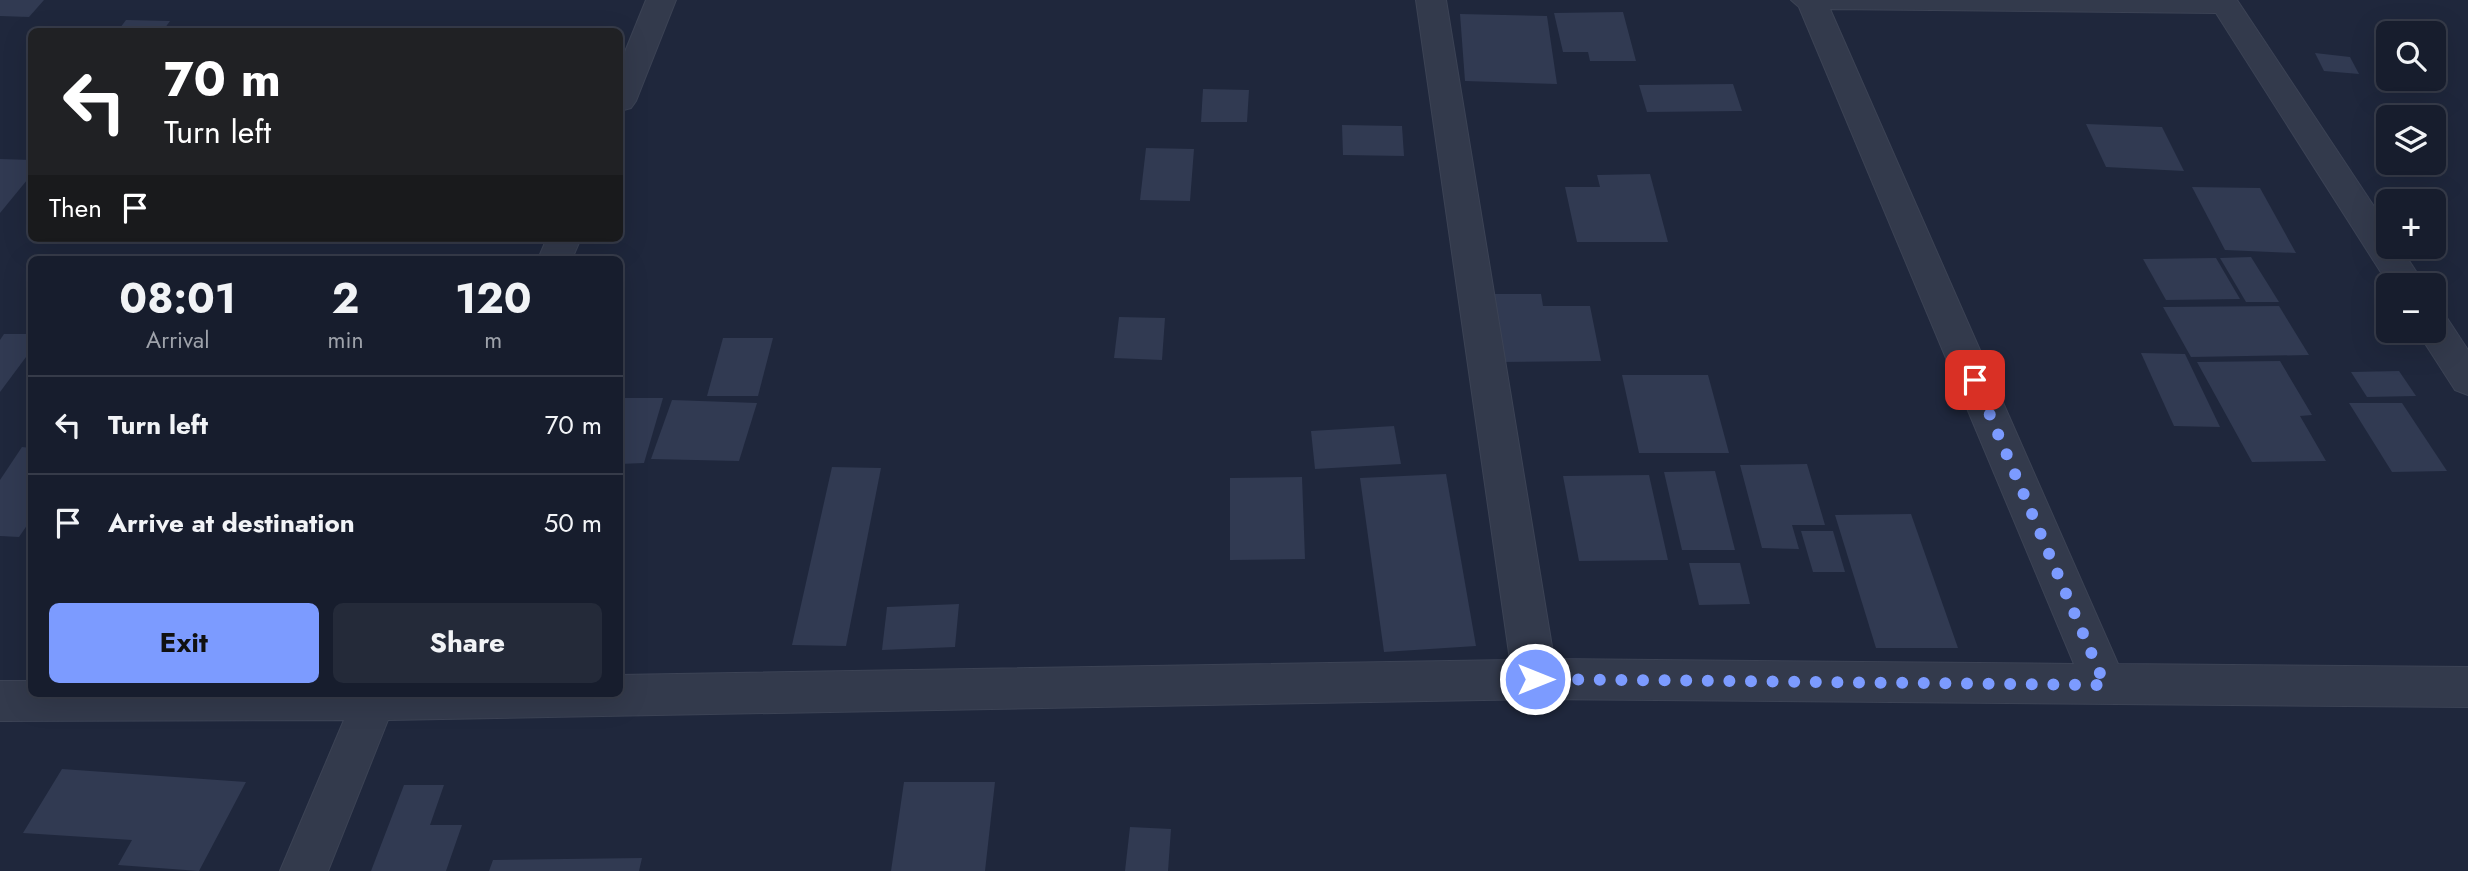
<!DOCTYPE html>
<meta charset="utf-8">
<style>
:root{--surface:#171d2d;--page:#242a39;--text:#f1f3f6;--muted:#9ea2aa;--line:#363b49;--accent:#7c9bff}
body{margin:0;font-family:Jost,sans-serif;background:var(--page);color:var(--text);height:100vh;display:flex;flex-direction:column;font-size:26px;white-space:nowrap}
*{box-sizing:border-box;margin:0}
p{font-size:23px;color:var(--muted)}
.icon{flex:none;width:38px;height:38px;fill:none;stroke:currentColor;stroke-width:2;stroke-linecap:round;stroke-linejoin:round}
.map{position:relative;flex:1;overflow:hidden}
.sheet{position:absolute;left:28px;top:256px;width:595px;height:441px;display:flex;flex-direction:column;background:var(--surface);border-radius:10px;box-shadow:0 7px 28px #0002,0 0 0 2px var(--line)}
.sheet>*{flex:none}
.banner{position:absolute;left:28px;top:28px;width:595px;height:214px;border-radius:10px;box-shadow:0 7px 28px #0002,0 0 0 2px var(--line);background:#202124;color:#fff;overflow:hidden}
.controls{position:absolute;left:2376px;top:21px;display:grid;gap:14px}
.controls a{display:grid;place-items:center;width:70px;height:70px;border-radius:10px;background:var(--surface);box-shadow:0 7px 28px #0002,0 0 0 2px var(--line);font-size:35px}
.pin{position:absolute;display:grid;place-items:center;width:60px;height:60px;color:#fff;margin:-30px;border-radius:14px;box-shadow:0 4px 10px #0006}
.me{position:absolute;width:77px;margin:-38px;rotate:90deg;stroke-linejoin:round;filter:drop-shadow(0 0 5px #0008)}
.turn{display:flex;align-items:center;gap:24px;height:147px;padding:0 21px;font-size:32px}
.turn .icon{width:91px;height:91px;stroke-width:2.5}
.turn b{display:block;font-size:49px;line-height:60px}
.then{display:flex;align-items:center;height:66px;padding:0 21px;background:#0003;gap:14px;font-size:26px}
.eta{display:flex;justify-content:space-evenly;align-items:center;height:119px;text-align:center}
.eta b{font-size:42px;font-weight:700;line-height:49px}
.primary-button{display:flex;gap:14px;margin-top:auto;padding:14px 21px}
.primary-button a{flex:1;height:80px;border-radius:10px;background:var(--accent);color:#111;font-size:28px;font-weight:700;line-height:80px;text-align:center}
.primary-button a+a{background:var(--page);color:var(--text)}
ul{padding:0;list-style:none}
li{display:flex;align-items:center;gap:21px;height:98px;padding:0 21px;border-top:2px solid var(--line)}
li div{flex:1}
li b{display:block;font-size:26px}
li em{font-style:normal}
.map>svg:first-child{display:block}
.building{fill:#313a52}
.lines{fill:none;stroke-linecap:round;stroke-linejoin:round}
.street-casing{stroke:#3c4355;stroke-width:2}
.street{fill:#333a4c;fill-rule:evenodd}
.route{stroke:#7c9bff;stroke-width:12;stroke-dasharray:0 21.6}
</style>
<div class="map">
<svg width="2468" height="871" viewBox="0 0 2468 871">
<rect width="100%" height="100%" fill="#1f273c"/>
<!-- building -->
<g class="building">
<path d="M0 0H44L29 17 0 16Z"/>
<path d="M1623 12 1636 61H1590L1588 52H1563L1554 13Z"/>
<path d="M1460 14 1547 16 1557 84 1465 81Z"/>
<path d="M126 20 170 21 162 32H117Z"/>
<path d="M2315 53 2350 57 2359 74 2324 71Z"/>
<path d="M1733 84 1742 111 1647 112 1639 85Z"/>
<path d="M1203 89 1249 90 1247 122H1201Z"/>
<path d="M2086 124 2162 127 2184 171 2106 167Z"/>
<path d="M1342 125 1402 126 1404 156 1343 155Z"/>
<path d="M1146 148 1194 149 1190 201 1140 200Z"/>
<path d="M0 159 32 160V174L0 213Z"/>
<path d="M1650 174 1668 242H1577L1565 187H1600L1597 175Z"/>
<path d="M2192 187 2260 188 2296 253 2225 250Z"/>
<path d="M2251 257 2279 302H2246L2220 258Z"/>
<path d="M2216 258 2240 299 2166 300 2143 259Z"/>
<path d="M1489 294H1541L1543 306H1590L1601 361 1498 362Z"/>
<path d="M2279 306 2309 355 2191 357 2163 307Z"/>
<path d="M1119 317 1165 318 1162 360 1114 358Z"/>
<path d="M4 334H32V349L0 392V340Z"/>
<path d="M723 338H773L758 396H707Z"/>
<path d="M2141 353 2185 354 2220 427 2174 426Z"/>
<path d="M2280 361 2312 415 2300 416 2326 461 2252 462 2197 362Z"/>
<path d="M2399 371 2416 396 2367 397 2351 372Z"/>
<path d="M1622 375H1708L1729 453H1639Z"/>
<path d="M620 398H663L644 463 620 464Z"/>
<path d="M672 400 757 403 739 461 651 459Z"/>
<path d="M2349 403H2402L2447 471 2392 472Z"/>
<path d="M1394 426 1401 464 1315 469 1311 431Z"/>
<path d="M22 447 32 448V518L19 537 0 536V480Z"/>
<path d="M1807 464 1825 525H1792L1799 549 1762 548 1740 465Z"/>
<path d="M832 467 881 468 846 646 792 645Z"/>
<path d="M1715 471 1735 550H1682L1664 472Z"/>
<path d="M1446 474 1476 646 1384 652 1360 478Z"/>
<path d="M1649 475 1668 560 1579 561 1563 476Z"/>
<path d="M1302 477 1305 559 1230 560V478Z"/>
<path d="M1911 514 1958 648H1876L1835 515Z"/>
<path d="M1801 531H1833L1845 572H1813Z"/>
<path d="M1689 563H1740L1750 604 1699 605Z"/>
<path d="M959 604 955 647 882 650 887 607Z"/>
<path d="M62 769 246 782 199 871 118 865 132 840 23 833Z"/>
<path d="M904 782H995L985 871H891Z"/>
<path d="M404 785H444L430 825H462L446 871H371Z"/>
<path d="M1130 827 1171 829 1168 871H1125Z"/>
<path d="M642 858 639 871H489L493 860Z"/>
</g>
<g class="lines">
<!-- street casing -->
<g class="street-casing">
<g id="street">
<path d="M646 0H676L636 101 631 108 620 111V64Z"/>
<path d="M1416 0H1446L1554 659 2074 664 1799 7 1791 0H2237L2389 229V247H2400L2425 285H2389L2216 13 1830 9 2118 664 2468 667V707L1535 699 388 720 328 871H280L344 720 0 721V681H32V693H620V675L1510 660Z"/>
<path d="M547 238H581L572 259H538Z"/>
<path d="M2434 314 2447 318 2468 350V395L2455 390 2417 331H2434Z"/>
</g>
</g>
<!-- street -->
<use href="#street" class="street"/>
</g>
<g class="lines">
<!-- route -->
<path class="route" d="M1535 679 2105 685 1975 380"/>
</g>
</svg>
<div class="controls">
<a><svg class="icon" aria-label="search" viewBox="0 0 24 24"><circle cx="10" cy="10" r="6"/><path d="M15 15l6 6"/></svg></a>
<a><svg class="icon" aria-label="layers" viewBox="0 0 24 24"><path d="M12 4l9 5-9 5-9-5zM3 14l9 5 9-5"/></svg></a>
<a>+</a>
<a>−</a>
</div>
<div class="pin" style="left:1975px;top:380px;background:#d93025"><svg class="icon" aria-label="arrive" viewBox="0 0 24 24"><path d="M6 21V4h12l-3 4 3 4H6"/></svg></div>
<svg class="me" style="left:1535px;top:679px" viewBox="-20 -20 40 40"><circle r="17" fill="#7c9bff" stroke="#fff" stroke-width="3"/><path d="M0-11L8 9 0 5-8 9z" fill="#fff"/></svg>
<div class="banner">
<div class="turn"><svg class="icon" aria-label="left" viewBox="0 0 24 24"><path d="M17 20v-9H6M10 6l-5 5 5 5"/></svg><div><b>70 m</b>Turn left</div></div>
<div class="then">Then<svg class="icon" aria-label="arrive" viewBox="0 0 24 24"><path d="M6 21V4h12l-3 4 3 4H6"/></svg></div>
</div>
<section class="sheet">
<div class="eta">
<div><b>08:01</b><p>Arrival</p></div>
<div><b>2</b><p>min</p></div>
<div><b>120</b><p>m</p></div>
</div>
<ul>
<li><svg class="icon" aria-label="left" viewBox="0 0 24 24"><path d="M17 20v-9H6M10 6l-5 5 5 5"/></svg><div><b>Turn left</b></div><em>70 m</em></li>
<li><svg class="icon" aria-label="arrive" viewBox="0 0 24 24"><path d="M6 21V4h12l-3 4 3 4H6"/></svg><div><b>Arrive at destination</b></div><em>50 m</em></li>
</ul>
<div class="primary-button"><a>Exit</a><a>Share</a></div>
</section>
</div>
